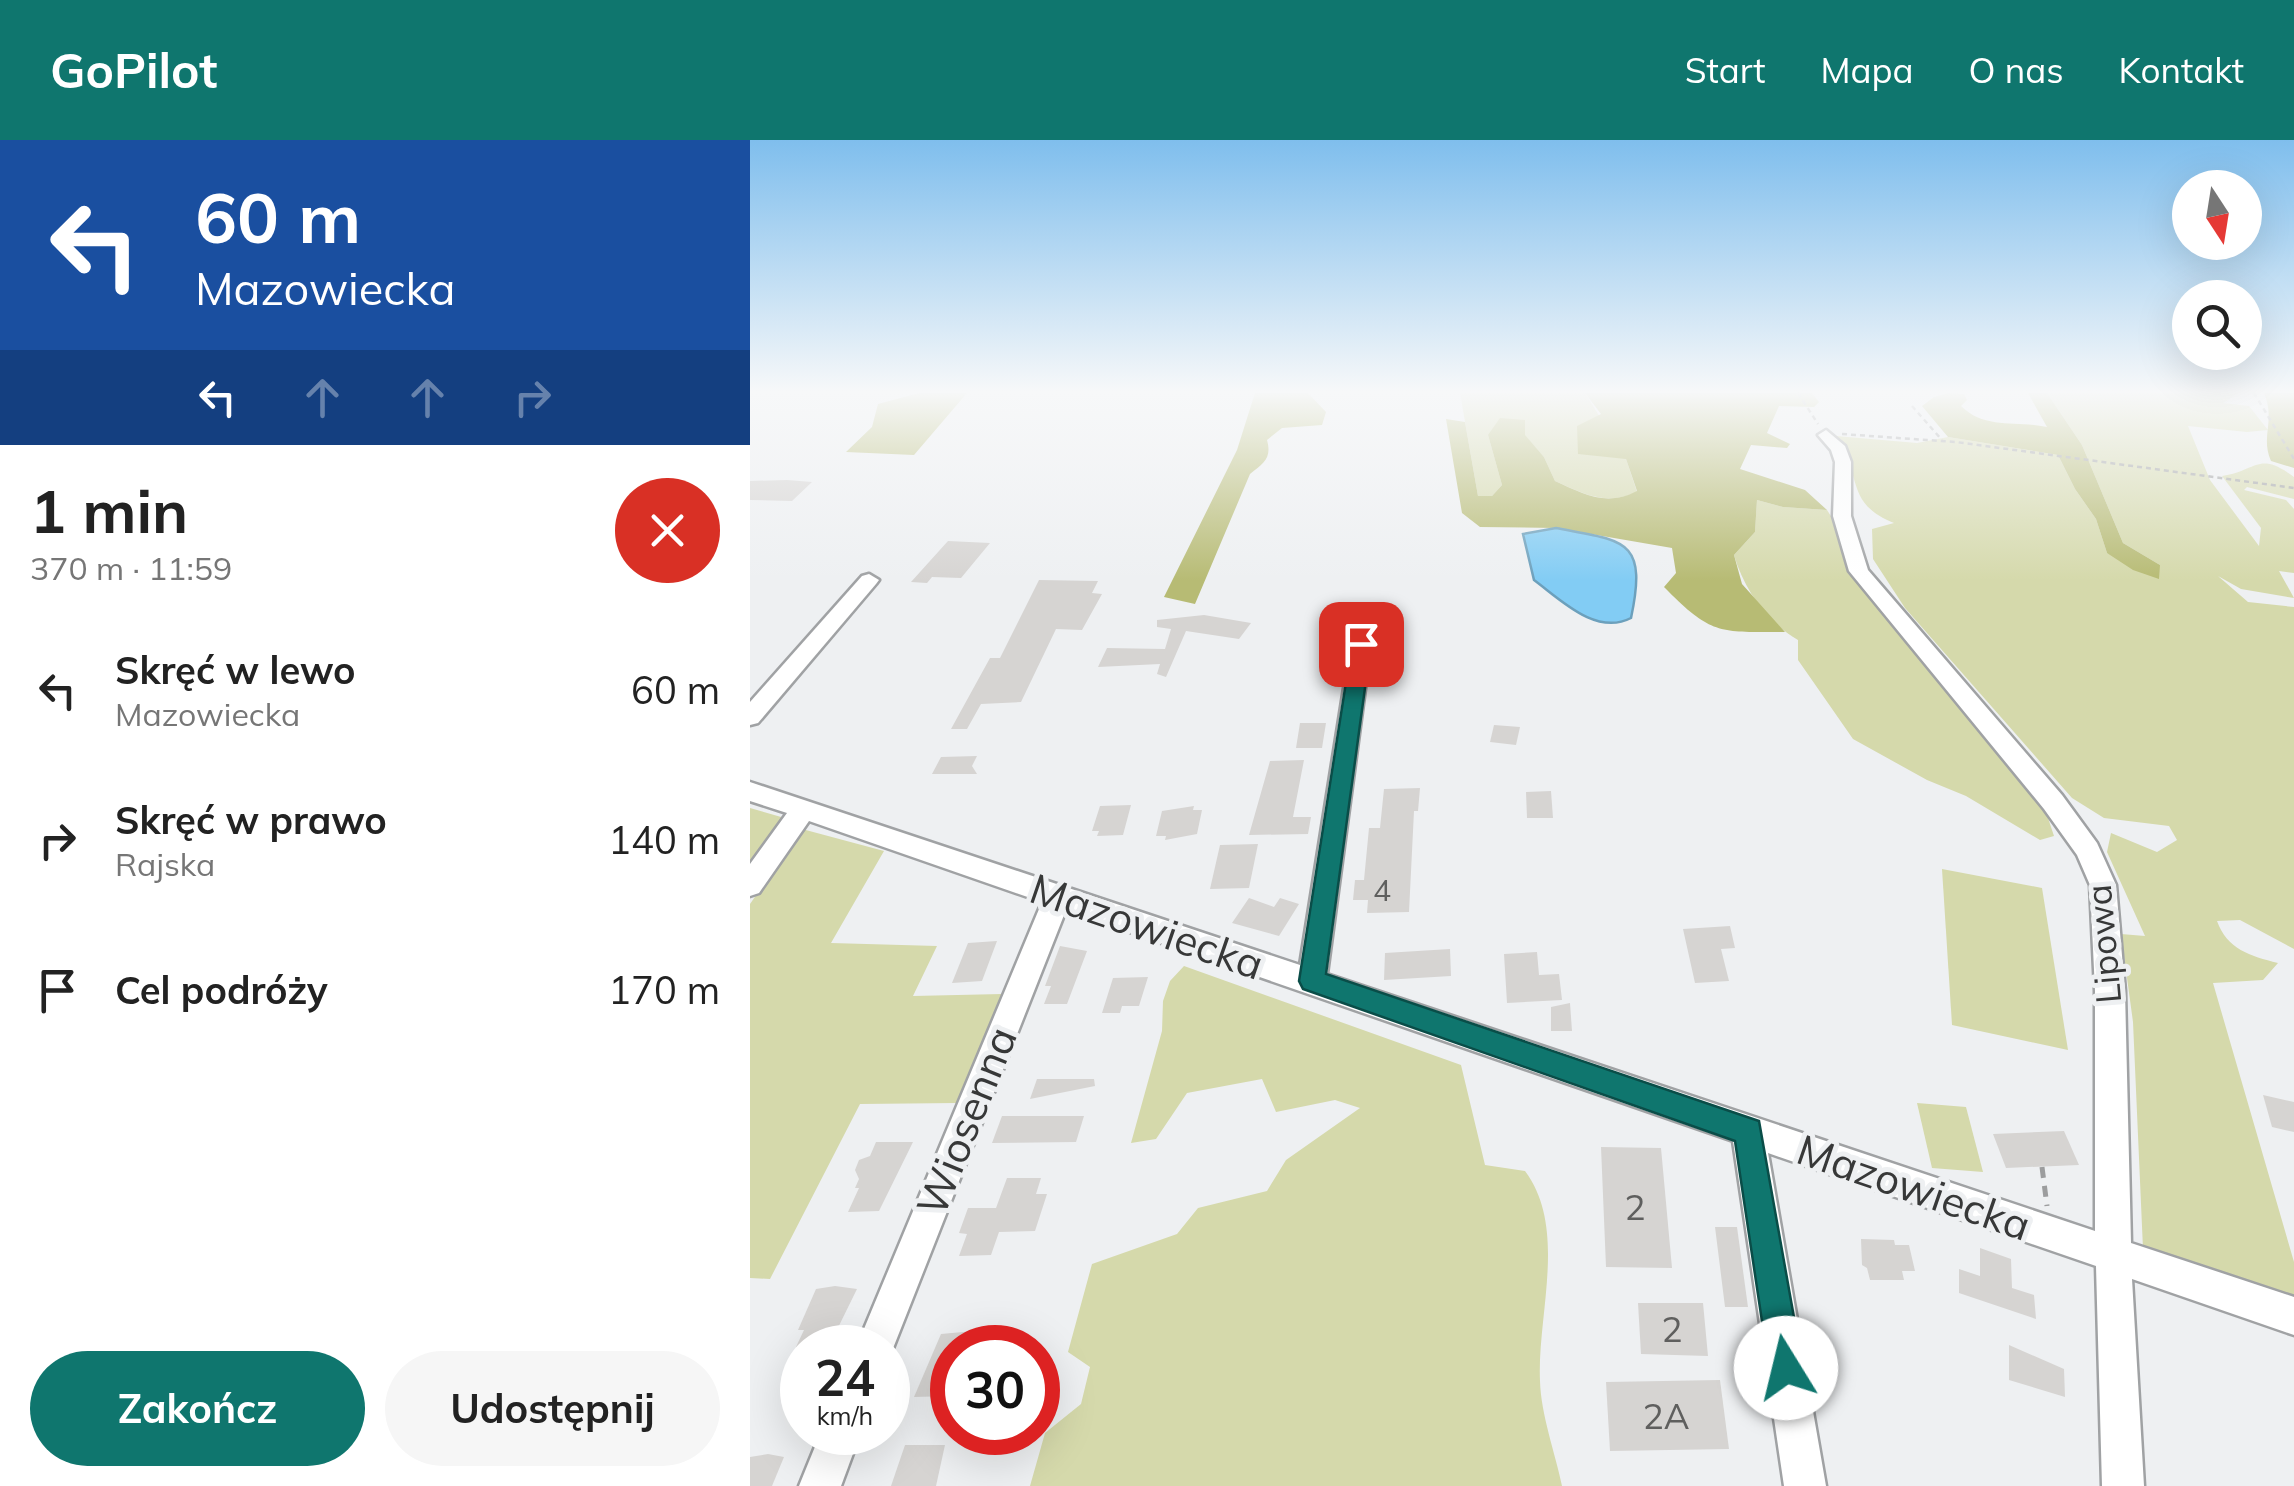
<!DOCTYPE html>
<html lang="pl">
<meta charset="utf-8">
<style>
:root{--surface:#fff;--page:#f6f6f6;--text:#222;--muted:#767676;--accent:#0f766e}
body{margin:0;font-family:Mulish,sans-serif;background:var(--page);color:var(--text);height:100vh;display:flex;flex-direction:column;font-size:38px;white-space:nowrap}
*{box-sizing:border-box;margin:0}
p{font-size:32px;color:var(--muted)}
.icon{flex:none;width:55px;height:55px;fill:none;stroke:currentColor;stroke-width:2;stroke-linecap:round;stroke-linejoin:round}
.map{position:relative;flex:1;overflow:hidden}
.panel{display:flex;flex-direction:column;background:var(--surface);width:750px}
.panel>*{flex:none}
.hud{background:#1a4fa0;color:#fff;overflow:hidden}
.needle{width:65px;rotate:168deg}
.fabs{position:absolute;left:1422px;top:30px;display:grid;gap:20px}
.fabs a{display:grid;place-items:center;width:90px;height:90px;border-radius:50%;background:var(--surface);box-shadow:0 10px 40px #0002;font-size:50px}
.speed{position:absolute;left:30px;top:1185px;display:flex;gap:20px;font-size:50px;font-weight:700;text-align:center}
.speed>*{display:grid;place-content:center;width:130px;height:130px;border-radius:50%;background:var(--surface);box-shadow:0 10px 40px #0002;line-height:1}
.speed small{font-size:25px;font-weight:400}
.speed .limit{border:15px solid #d22;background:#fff;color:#111}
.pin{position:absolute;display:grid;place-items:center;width:85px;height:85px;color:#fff;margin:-42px;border-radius:20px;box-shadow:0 5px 15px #0006}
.me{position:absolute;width:110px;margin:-55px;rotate:351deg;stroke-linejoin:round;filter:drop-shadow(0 0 8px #0008)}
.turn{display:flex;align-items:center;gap:35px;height:210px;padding:0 30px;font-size:45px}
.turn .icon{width:130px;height:130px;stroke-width:2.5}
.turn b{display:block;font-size:70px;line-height:85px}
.lanes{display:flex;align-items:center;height:95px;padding:0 30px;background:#0003;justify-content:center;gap:50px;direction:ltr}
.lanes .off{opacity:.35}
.round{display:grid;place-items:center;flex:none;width:105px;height:105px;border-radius:52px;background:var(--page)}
.head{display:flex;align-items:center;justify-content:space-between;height:170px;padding:0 30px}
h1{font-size:60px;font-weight:700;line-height:75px}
.button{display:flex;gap:20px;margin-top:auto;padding:20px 30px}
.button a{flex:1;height:115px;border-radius:60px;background:var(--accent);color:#fff;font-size:40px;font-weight:700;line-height:115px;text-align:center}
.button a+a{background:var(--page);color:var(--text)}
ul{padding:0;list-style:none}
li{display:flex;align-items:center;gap:30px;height:150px;padding:0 30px}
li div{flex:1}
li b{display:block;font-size:38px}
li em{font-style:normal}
header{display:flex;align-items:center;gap:60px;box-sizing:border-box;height:140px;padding:0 50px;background:var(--accent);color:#fff}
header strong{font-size:48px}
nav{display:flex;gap:55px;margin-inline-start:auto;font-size:35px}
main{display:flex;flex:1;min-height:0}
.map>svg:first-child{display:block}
.green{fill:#d5d9ab}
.forest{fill:#b7bb74}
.water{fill:#82ccf4;stroke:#6ca0bc;stroke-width:2.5}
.building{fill:#d6d4d2}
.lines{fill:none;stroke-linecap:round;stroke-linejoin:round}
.minor-casing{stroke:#a0a2a4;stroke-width:5}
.path-far1{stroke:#9c9d9e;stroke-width:2.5;stroke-dasharray:5 4;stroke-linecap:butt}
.path{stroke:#9c9d9e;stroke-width:5;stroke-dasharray:11 8;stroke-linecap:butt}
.minor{fill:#fff;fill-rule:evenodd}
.route{fill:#0f766e;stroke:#0a4d48;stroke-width:2.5}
.labels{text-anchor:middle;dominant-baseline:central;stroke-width:10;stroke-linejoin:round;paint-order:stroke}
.number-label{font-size:30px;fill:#5f5f5e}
.street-label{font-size:35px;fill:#373838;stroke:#eef0f2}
.near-number-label{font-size:35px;fill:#5f5f5e}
.near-street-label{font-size:42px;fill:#373838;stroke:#eef0f2}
</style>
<header>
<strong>GoPilot</strong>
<nav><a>Start</a><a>Mapa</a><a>O nas</a><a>Kontakt</a></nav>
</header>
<main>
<section class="panel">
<div class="hud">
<div class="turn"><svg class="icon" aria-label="left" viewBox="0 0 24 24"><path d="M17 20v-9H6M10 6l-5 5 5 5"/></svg><div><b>60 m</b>Mazowiecka</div></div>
<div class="lanes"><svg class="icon" aria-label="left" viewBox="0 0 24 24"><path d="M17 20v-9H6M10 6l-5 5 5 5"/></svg><svg class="icon off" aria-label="ahead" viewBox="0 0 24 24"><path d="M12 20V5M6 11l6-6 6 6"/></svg><svg class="icon off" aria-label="ahead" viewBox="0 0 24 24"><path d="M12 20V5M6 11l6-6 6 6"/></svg><svg class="icon off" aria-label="right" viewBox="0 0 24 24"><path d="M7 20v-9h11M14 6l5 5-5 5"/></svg></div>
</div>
<div class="head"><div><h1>1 min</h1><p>370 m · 11:59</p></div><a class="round" style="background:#d93025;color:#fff"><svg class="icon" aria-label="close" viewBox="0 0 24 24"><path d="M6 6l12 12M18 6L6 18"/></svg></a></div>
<ul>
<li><svg class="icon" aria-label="left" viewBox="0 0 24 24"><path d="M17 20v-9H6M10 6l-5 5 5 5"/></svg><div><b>Skręć w lewo</b><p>Mazowiecka</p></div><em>60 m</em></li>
<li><svg class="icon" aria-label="right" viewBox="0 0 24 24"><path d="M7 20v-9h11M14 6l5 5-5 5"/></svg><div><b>Skręć w prawo</b><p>Rajska</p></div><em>140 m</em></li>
<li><svg class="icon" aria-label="arrive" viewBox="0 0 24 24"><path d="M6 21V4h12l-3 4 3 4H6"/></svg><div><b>Cel podróży</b></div><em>170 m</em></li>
</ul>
<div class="button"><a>Zakończ</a><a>Udostępnij</a></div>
</section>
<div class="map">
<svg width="1544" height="1346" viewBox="0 0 1544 1346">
<rect width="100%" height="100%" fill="#eef0f2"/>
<!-- green -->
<g class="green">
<path d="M710 253H835L876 319 887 352C856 366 834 354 805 341L794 317 774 295H738L752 345 742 356H728Z"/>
<path d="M1297 253H1489L1473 263 1499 266 1518 290 1497 292 1438 286 1460 340 1509 406 1511 388 1472 336C1507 331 1508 310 1544 337V359L1497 347 1494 350 1536 360 1544 369V433L1529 431 1544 458 1491 449 1468 436 1498 462 1544 467V809L1490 780 1467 781C1477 809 1500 816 1528 823L1513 840 1463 843 1544 1122V1164L1393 1109 1383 882 1371 794 1395 796 1357 712 1361 693 1407 712 1427 700 1419 686 1354 678 1322 658 1155 468 1123 419 1122 389 1144 383C1094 363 1113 335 1086 296L1167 303 1198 297 1308 315 1325 349 1346 379 1357 413 1410 425 1373 403 1332 305Z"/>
<path d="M1007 360 1033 367 1077 370 1088 387 1101 433 1293 663 1304 696 1290 700 1216 656 1177 640 1103 599 1048 520V500C1016 481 994 449 984 415L1005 392Z"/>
<path d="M0 668 38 679 0 731Z"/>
<path d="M52 689 134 711 81 803 187 806 163 856 252 854 207 963 110 964 20 1139 0 1138V764Z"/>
<path d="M1192 729 1292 748 1318 910 1202 885Z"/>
<path d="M434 826 711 925 735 1025 775 1031C818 1089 787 1174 790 1241 791 1275 805 1312 812 1346H280L295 1293 331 1264 340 1227 318 1212 342 1124 427 1094 448 1068 517 1051 536 1020 610 968 585 960 526 972 512 939 437 953 406 999 381 1003 412 891 413 861 420 841Z"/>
<path d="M1167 963 1216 967 1233 1032 1182 1028Z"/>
</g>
<!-- forest -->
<g class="forest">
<path d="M169 253H217L164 315 96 312 122 287 128 264Z"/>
<path d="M505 253H558L576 272 572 285 532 288 517 300C522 318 514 323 500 334L445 464 414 457 487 310Z"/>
<path d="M835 253H1062L1069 262 1064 267 1029 266 1017 293 1040 304 1037 308 1001 305 990 329 1055 350 1077 370 1033 367 1007 360 1005 392 984 415 992 444 1035 492C970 492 962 496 914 447L926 433 922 408 806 388 730 387 712 373 696 279 715 282 728 356H742L752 345 738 295 750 278 775 280V295L794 317 805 341C834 354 856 367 887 351L876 319 828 314 827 286 851 274Z"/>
<path d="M1198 253 1214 254 1217 260 1211 266C1235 290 1266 280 1297 287L1278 253H1297L1332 305 1373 403 1410 425 1409 439 1383 430 1357 413 1346 379 1325 349 1308 315 1198 297 1172 266 1184 257Z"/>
<path d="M1514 253H1544V328L1521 321C1510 296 1526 281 1514 253Z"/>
</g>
<!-- water -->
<path class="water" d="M806 388C874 401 898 398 881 478 846 496 811 460 784 440L773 394Z"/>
<!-- building -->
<g class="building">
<path d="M0 341 37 340 62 342 42 361 0 360Z"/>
<path d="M198 401 240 403 211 438 182 437 177 443 161 442Z"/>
<path d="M289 440 348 441 342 453 352 454 332 490 306 489 271 562 231 564 217 589H201L240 518H250Z"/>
<path d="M454 475 501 483 489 499 436 491 416 537 407 534 410 524 348 527 357 508 415 509 421 489 407 487V480Z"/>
<path d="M550 583H576L572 608H546Z"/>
<path d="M744 585 770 587 766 605 740 602Z"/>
<path d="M227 616 222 626 227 634H182L191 617Z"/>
<path d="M554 620 543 677H561L558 694 499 695 520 621Z"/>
<path d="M670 648 668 671H664L659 772 617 773 618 760H603L605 740H614L619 688H630L634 649Z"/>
<path d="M801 651 803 678H777L776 652Z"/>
<path d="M381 665 373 695 347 696 349 691H342L350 666Z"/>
<path d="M444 666 443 670H452L447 694 415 700 416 696H406L412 671Z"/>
<path d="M508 704 499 748 460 749 470 705Z"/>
<path d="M499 758 524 767 530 758 549 764 529 796 482 783Z"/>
<path d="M980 786 985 808 971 809 979 841 945 843 933 789Z"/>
<path d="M247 801 232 841 202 843 218 803Z"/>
<path d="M310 806 337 811 317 864H294L301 846H295Z"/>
<path d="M700 809 701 836 634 840 635 813Z"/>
<path d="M787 812 789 835 809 834 812 860 757 863 754 814Z"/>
<path d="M398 837 389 866H372L370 873H352L363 838Z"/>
<path d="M820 863 822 891H801V867Z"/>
<path d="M287 939H344L345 946 280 959Z"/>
<path d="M1513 955 1544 962V992L1522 987Z"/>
<path d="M252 976H334L326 1002 242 1003Z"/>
<path d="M1314 991 1329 1025 1256 1028 1243 994Z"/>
<path d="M126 1002H163L129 1071 98 1072 109 1048H105L109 1039 105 1030 109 1020 120 1016Z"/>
<path d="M851 1007 911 1008 922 1128 856 1127Z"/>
<path d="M257 1038H291L286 1054H297L285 1091 249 1092 241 1115 209 1116 217 1094 209 1093 218 1068H246Z"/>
<path d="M965 1087H987L998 1167H975Z"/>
<path d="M1111 1099 1144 1100 1145 1105H1159L1165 1131H1152L1154 1140H1120L1117 1128 1112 1125Z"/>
<path d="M1230 1108 1261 1119 1262 1148 1284 1155 1286 1179 1209 1153V1129L1230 1136Z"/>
<path d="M85 1146 107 1149 79 1206 46 1207 54 1190H48L66 1149Z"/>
<path d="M888 1163H953L958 1216 891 1214Z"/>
<path d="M224 1191 219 1208H202V1243L198 1256 164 1257 191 1194Z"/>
<path d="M1259 1205 1314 1229 1315 1257 1259 1240Z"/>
<path d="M970 1240 979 1309 860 1311 856 1242Z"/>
<path d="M155 1305H195L186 1346H141Z"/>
<path d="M18 1314 34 1317 22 1346H0V1317Z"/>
</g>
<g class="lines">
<!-- minor casing -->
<g class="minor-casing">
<g id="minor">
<path d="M1076 290 1095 306 1101 322V376L1118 430 1312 655 1347 703 1366 745 1375 851 1381 1103 1544 1157V1195L1382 1139 1394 1346H1352L1346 1126 1018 1013 1076 1346H1034L983 1001 316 770 138 1221V1208H106L292 762 59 681 9 753 0 756V724L37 673 0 661V642L550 825 601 504 611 497 621 504 577 834 1345 1091V851L1340 745 1327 715 1294 669 1099 431 1083 376 1085 322 1081 310 1068 295Z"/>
<path d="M119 434 129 440 126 444 8 583 0 585V562L112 436Z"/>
<path d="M71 1292H111L91 1346H49Z"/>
</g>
</g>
<!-- path-far1 -->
<g class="path-far1">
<path d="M1048 253 1068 284"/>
<path d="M1504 253 1544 319"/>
<path d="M1162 266 1192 300"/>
<path d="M1092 294 1206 302 1544 348"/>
</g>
<!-- path -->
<path class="path" d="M1292 1027 1297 1066"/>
<!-- minor -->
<use href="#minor" class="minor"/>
</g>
<!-- sky -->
<linearGradient id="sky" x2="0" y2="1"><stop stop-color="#7fbeed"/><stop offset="0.57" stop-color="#f7f8f9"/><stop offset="1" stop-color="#f7f8f9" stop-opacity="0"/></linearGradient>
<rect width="1544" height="441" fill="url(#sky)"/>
<!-- route -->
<path class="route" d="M611 498 621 504 576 834 1009 981 1053 1228 1048 1240 1036 1245 1024 1240 1019 1228 985 1001 553 849 549 841 602 504Z"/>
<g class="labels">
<!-- number labels -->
<g class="number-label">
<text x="632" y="750">4</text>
</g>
<!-- street labels -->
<g class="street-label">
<text transform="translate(1353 804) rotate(-95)">Lipowa</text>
</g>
<!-- near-number labels -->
<g class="near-number-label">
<text x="885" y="1067">2</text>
<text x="922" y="1189">2</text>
<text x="916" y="1276">2A</text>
</g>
<!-- near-street labels -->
<g class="near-street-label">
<text transform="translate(397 786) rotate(19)">Mazowiecka</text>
<text transform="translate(216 981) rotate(-68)">Wiosenna</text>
<text transform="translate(1164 1047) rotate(19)">Mazowiecka</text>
</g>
</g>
</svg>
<div class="fabs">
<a><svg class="needle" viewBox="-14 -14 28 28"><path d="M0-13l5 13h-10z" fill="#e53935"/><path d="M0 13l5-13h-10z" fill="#767676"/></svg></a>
<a><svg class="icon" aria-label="search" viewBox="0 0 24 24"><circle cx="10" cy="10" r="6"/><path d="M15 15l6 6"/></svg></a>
</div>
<div class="speed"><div>24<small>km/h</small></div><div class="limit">30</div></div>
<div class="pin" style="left:611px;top:504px;background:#d93025"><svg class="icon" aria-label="arrive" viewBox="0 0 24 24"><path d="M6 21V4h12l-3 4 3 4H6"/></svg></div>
<svg class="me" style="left:1036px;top:1228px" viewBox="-20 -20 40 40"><circle r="19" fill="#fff"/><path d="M0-13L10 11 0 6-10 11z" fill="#0f766e"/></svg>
</div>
</main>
